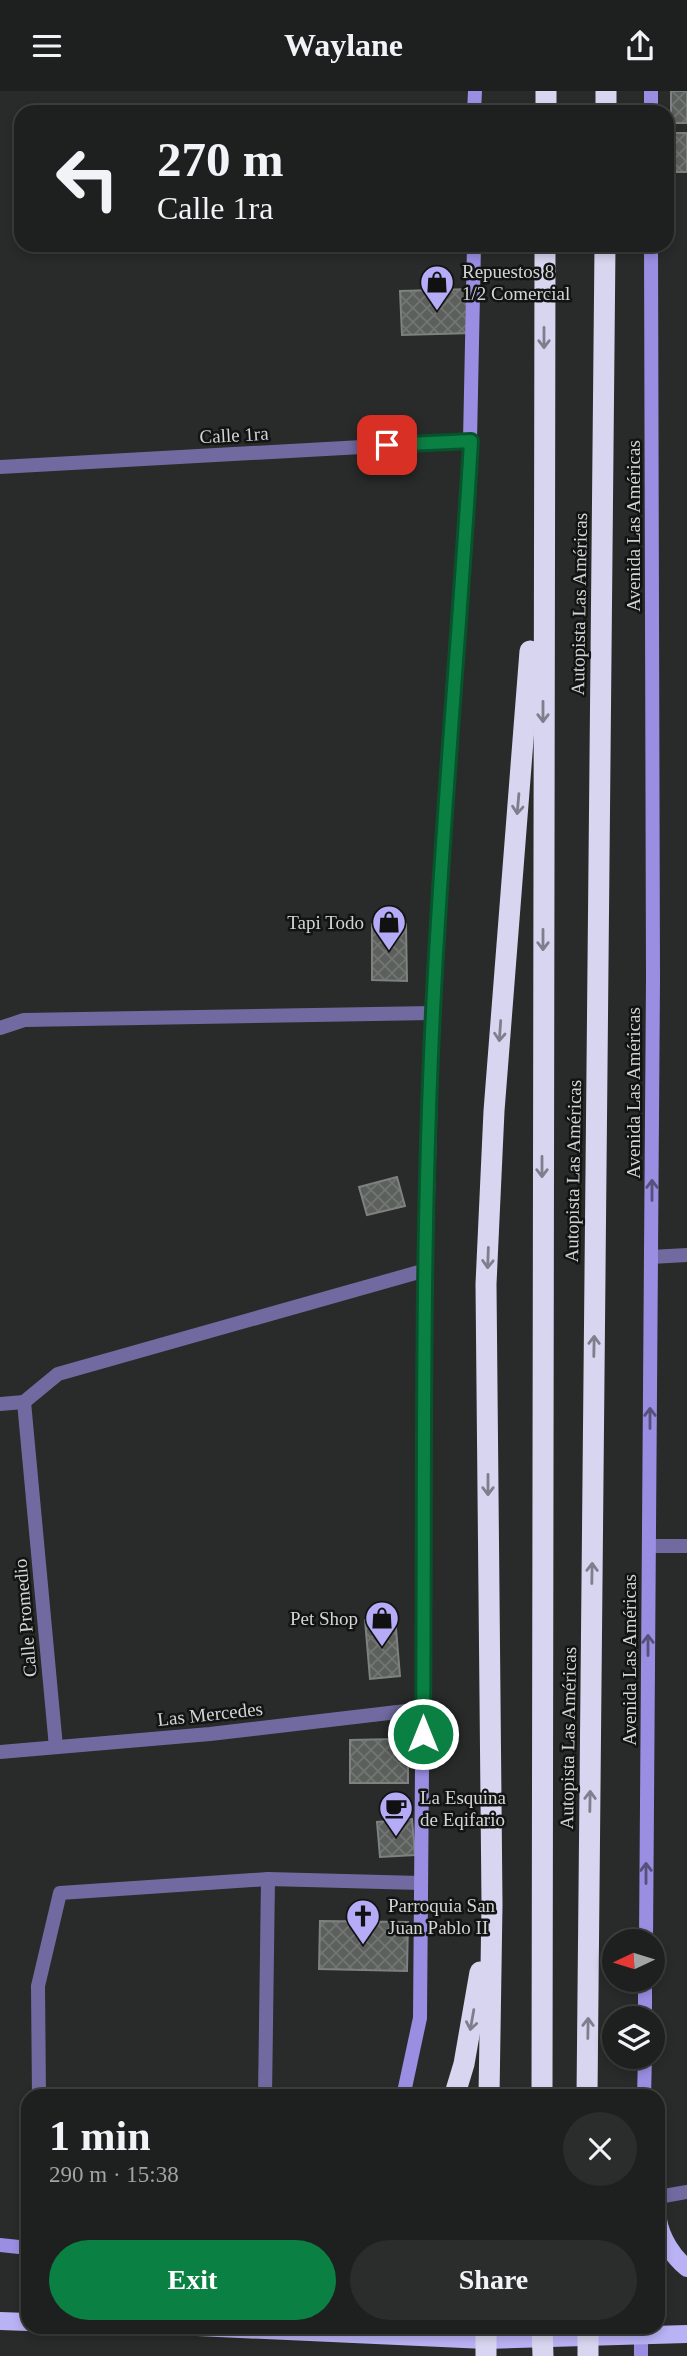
<!DOCTYPE html>
<meta charset="utf-8">
<style>
:root{--surface:#1e201f;--page:#2b2d2c;--text:#f1f3f6;--muted:#a1a3a4;--line:#3c3e3d;--accent:#0b8043}
body{margin:0;font-family:"Times New Roman",serif;background:var(--page);color:var(--text);height:100vh;display:flex;flex-direction:column;font-size:26px;white-space:nowrap}
*{box-sizing:border-box;margin:0}
p{font-size:23px;color:var(--muted)}
.icon{flex:none;width:38px;height:38px;fill:none;stroke:currentColor;stroke-width:2;stroke-linecap:round;stroke-linejoin:round}
.map{position:relative;flex:1;overflow:hidden}
.drawer{position:absolute;left:21px;top:1998px;width:644px;height:245px;display:flex;flex-direction:column;background:var(--surface);border-radius:21px;box-shadow:0 4px 10px #0003,0 0 0 2px var(--line)}
.drawer>*{flex:none}
.guide{position:absolute;left:14px;top:14px;width:660px;height:147px;border-radius:21px;box-shadow:0 4px 10px #0003,0 0 0 2px var(--line);background:#1e201f;color:var(--text);overflow:hidden}
.needle{width:46px;rotate:266deg}
.buttons{position:absolute;left:602px;top:1838px;display:grid;gap:14px}
.buttons a{display:grid;place-items:center;width:63px;height:63px;border-radius:50%;background:var(--surface);box-shadow:0 4px 10px #0003,0 0 0 2px var(--line);font-size:35px}
.pin{position:absolute;display:grid;place-items:center;width:60px;height:60px;color:#fff;margin:-30px;border-radius:14px;box-shadow:0 4px 10px #0006}
.me{position:absolute;width:77px;margin:-38px;rotate:0deg;stroke-linejoin:round;filter:drop-shadow(0 0 5px #0008)}
.turn{display:flex;align-items:center;gap:24px;height:147px;padding:0 28px;font-size:32px}
.turn .icon{width:91px;height:91px;stroke-width:2.5}
.turn b{display:block;font-size:49px;line-height:60px}
.round{display:grid;place-items:center;flex:none;width:74px;height:74px;border-radius:37px;background:var(--page)}
.summary{display:flex;align-items:center;justify-content:space-between;height:119px;padding:0 28px}
h1{font-size:42px;font-weight:700;line-height:52px}
.button{display:flex;gap:14px;margin-top:auto;padding:14px 28px}
.button a{flex:1;height:80px;border-radius:42px;background:var(--accent);color:#fff;font-size:28px;font-weight:700;line-height:80px;text-align:center}
.button a+a{background:var(--page);color:var(--text)}
header{display:flex;justify-content:space-between;align-items:center;height:91px;padding:0 28px;background:var(--surface);font-size:32px;font-weight:700}
.map>svg:first-child{display:block}
.building{fill:url(#building-cross-hatch);stroke:#7d817f;stroke-width:2}
.lines{fill:none;stroke-linecap:round;stroke-linejoin:round}
.lane{stroke:#716aa0;stroke-width:14}
.street{stroke:#716aa0;stroke-width:14}
.secondary{stroke:#9a8ee3;stroke-width:14}
.primary{stroke:#b9b2f4;stroke-width:18}
.highway{stroke:#d7d5ef;stroke-width:21}
.highway-bridge{stroke:#d7d5ef;stroke-width:21}
.oneway{stroke:#7e7e8c}
.oneway2{stroke:#56507a}
.route-casing{stroke:#07532c;stroke-width:18}
.route{stroke:#0b8043;stroke-width:12}
.labels{text-anchor:middle;dominant-baseline:central;stroke-width:5;stroke-linejoin:round;paint-order:stroke}
.poi-label{font-size:19px;fill:#d3d5d4;stroke:#121312;text-anchor:start}
.street-label{font-size:19px;fill:#d3d5d4;stroke:#121312}
</style>
<header><svg class="icon" aria-label="menu" viewBox="0 0 24 24"><path d="M4 6h16M4 12h16M4 18h16"/></svg>Waylane<svg class="icon" aria-label="share" viewBox="0 0 24 24"><path d="M12 15V3M7 8l5-5 5 5M5 13v7h14v-7"/></svg></header>
<div class="map">
<svg width="687" height="2265" viewBox="0 0 687 2265">
<defs>
<pattern id="building-cross-hatch" width="8" height="8" patternUnits="userSpaceOnUse" patternTransform="scale(1.75)"><rect width="8" height="8" fill="#5c605d"/><path d="M0 0l8 8M0 8l8-8" fill="none" stroke="#727673"/></pattern>
</defs>
<rect width="100%" height="100%" fill="#282b29"/>
<!-- building -->
<g class="building">
<rect x="671" y="0" width="16" height="32"/>
<rect x="669" y="42" width="18" height="39"/>
<path d="M472 198 473 242 402 244 400 200Z"/>
<path d="M372 833H406L407 890 372 889Z"/>
<path d="M397 1086 405 1115 367 1124 359 1096Z"/>
<path d="M395 1526 400 1585 370 1588 365 1529Z"/>
<path d="M396 1648 408 1655V1692H350V1649Z"/>
<path d="M412 1728 415 1764 380 1766 377 1731Z"/>
<path d="M320 1830 408 1831 407 1880 319 1878Z"/>
</g>
<g class="lines">
<!-- lane -->
<path class="lane" d="M651 1166 687 1164"/>
<!-- street -->
<g class="street">
<path d="M0 376 470 350"/>
<path d="M0 937 24 929 433 922"/>
<path d="M24 1311 56 1656"/>
<path d="M0 1313 24 1311 58 1283 426 1179"/>
<path d="M649 1455H687"/>
<path d="M0 1661 210 1643 423 1618"/>
<path d="M39 2006 38 1895 60 1802 268 1788"/>
<path d="M265 2006 268 1788 421 1792"/>
<path d="M658 2106 687 2101"/>
</g>
<!-- secondary -->
<g class="secondary">
<path d="M651 0V21"/>
<path d="M474 21 475 0"/>
<path d="M646 1850 653 888 651 154"/>
<path d="M645 1927V1888"/>
<path d="M403 2006 420 1927 426 1179 433 922 447 690 462 503 470 350 474 154"/>
<path d="M644 2006 645 1965"/>
<path d="M0 2154 28 2157"/>
<path d="M641 2265V2236"/>
</g>
<!-- primary -->
<g class="primary">
<path d="M658 2129C661 2147 673 2166 687 2177"/>
<path d="M0 2230 28 2231"/>
<path d="M197 2236 486 2249 687 2243"/>
</g>
<!-- highway -->
<g class="highway">
<path d="M546 21V0"/>
<path d="M606 21V0"/>
<path d="M454 2006 464 1973 480 1881"/>
<path d="M489 2006 492 1813 486 1193 494 1020 530 560"/>
<path d="M542 2006 545 154"/>
<path d="M587 2006 605 154"/>
<path d="M486 2265V2236"/>
</g>
<!-- highway-bridge -->
<g class="highway-bridge">
<path d="M542 2236 543 2265"/>
<path d="M588 2236V2265"/>
</g>
</g>
<!-- one-way arrows -->
<defs><path id="oneway-shaft" d="M-6 0H5M1.5-3L5.5 0L1.5 3" fill="none" stroke-width="1.6" stroke-linecap="round" stroke-linejoin="round" transform="scale(1.75)"/></defs>
<g class="oneway">
<use href="#oneway-shaft" transform="translate(544 247) rotate(90)"/>
<use href="#oneway-shaft" transform="translate(543 621) rotate(90)"/>
<use href="#oneway-shaft" transform="translate(518 713) rotate(95)"/>
<use href="#oneway-shaft" transform="translate(543 849) rotate(90)"/>
<use href="#oneway-shaft" transform="translate(500 940) rotate(94)"/>
<use href="#oneway-shaft" transform="translate(542 1076) rotate(90)"/>
<use href="#oneway-shaft" transform="translate(488 1167) rotate(92)"/>
<use href="#oneway-shaft" transform="translate(594 1255) rotate(-89)"/>
<use href="#oneway-shaft" transform="translate(488 1394) rotate(90)"/>
<use href="#oneway-shaft" transform="translate(592 1482) rotate(-89)"/>
<use href="#oneway-shaft" transform="translate(590 1710) rotate(-89)"/>
<use href="#oneway-shaft" transform="translate(472 1929) rotate(100)"/>
<use href="#oneway-shaft" transform="translate(588 1937) rotate(-89)"/>
</g>
<g class="oneway2">
<use href="#oneway-shaft" transform="translate(652 1099) rotate(-90)"/>
<use href="#oneway-shaft" transform="translate(650 1327) rotate(-90)"/>
<use href="#oneway-shaft" transform="translate(648 1554) rotate(-90)"/>
<use href="#oneway-shaft" transform="translate(646 1782) rotate(-90)"/>
</g>
<g class="lines">
<!-- route casing -->
<g class="route-casing">
<path id="route" d="M387 354 471 350C460 540 442 730 433 921 421 1161 425 1403 423 1643"/>
</g>
<!-- route -->
<use href="#route" class="route"/>
</g>
<!-- icons -->
<defs>
<g id="shop-pin" transform="scale(1.75)"><path d="M0 17L-7.5 6A9.5 9.5 0 1 1 7.5 6Z" fill="#b5acf8" stroke="#121312"/><path d="M-5-2.5h2.3a2.7 3.5 0 0 1 5.4 0H5L5.5 6h-11ZM-1.5-2.5h3a1.5 2.3 0 0 0-3 0Z" fill="#111"/></g>
<g id="cafe-pin" transform="scale(1.75)"><path d="M0 17L-7.5 6A9.5 9.5 0 1 1 7.5 6Z" fill="#b5acf8" stroke="#121312"/><path d="M-5.5-4.5H6V0H3Q3 3.5 0 3.5H-2.5Q-5.5 3.5-5.5 0ZM3-3.2v2h1.7v-2ZM-6 4.5H4V6H-6Z" fill="#111"/></g>
<g id="church-pin" transform="scale(1.75)"><path d="M0 17L-7.5 6A9.5 9.5 0 1 1 7.5 6Z" fill="#b5acf8" stroke="#121312"/><path d="M-1.2-6h2.4v3.5h3.3v2.4h-3.3V6h-2.4V-.1h-3.3v-2.4h3.3Z" fill="#111"/></g>
</defs>
<g fill-rule="evenodd">
<use href="#shop-pin" x="437" y="191"/>
<use href="#shop-pin" x="389" y="831"/>
<use href="#shop-pin" x="382" y="1527"/>
<use href="#cafe-pin" x="396" y="1717"/>
<use href="#church-pin" x="363" y="1825"/>
</g>
<g class="labels">
<!-- poi labels -->
<g class="poi-label">
<text x="462" y="180">Repuestos 8<tspan x="462" dy="22">1/2 Comercial</tspan></text>
<text x="364" y="831" text-anchor="end">Tapi Todo</text>
<text x="358" y="1527" text-anchor="end">Pet Shop</text>
<text x="420" y="1706">La Esquina<tspan x="420" dy="22">de Eqifario</tspan></text>
<text x="388" y="1814">Parroquia San<tspan x="388" dy="22">Juan Pablo II</tspan></text>
</g>
<!-- street labels -->
<g class="street-label">
<text transform="translate(234 344) rotate(-3)">Calle 1ra</text>
<text transform="translate(633 435) rotate(-90)">Avenida Las Américas</text>
<text transform="translate(579 513) rotate(-89)">Autopista Las Américas</text>
<text transform="translate(633 1002) rotate(-90)">Avenida Las Américas</text>
<text transform="translate(573 1080) rotate(-89)">Autopista Las Américas</text>
<text transform="translate(25 1527) rotate(-95)">Calle Promedio</text>
<text transform="translate(629 1569) rotate(-90)">Avenida Las Américas</text>
<text transform="translate(210 1623) rotate(-6)">Las Mercedes</text>
<text transform="translate(568 1647) rotate(-89)">Autopista Las Américas</text>
</g>
</g>
</svg>
<div class="buttons">
<a><svg class="needle" viewBox="-14 -14 28 28"><path d="M0-13l5 13h-10z" fill="#e53935"/><path d="M0 13l5-13h-10z" fill="#a1a3a4"/></svg></a>
<a><svg class="icon" aria-label="layers" viewBox="0 0 24 24"><path d="M12 4l9 5-9 5-9-5zM3 14l9 5 9-5"/></svg></a>
</div>
<div class="pin" style="left:387px;top:354px;background:#d93025"><svg class="icon" aria-label="arrive" viewBox="0 0 24 24"><path d="M6 21V4h12l-3 4 3 4H6"/></svg></div>
<svg class="me" style="left:423px;top:1643px" viewBox="-20 -20 40 40"><circle r="17" fill="#0b8043" stroke="#fff" stroke-width="3"/><path d="M0-11L8 9 0 5-8 9z" fill="#fff"/></svg>
<div class="guide">
<div class="turn"><svg class="icon" aria-label="left" viewBox="0 0 24 24"><path d="M17 20v-9H6M10 6l-5 5 5 5"/></svg><div><b>270 m</b>Calle 1ra</div></div>
</div>
<section class="drawer">
<div class="summary"><div><h1>1 min</h1><p>290 m · 15:38</p></div><a class="round"><svg class="icon" aria-label="close" viewBox="0 0 24 24"><path d="M6 6l12 12M18 6L6 18"/></svg></a></div>
<div class="button"><a>Exit</a><a>Share</a></div>
</section>
</div>
